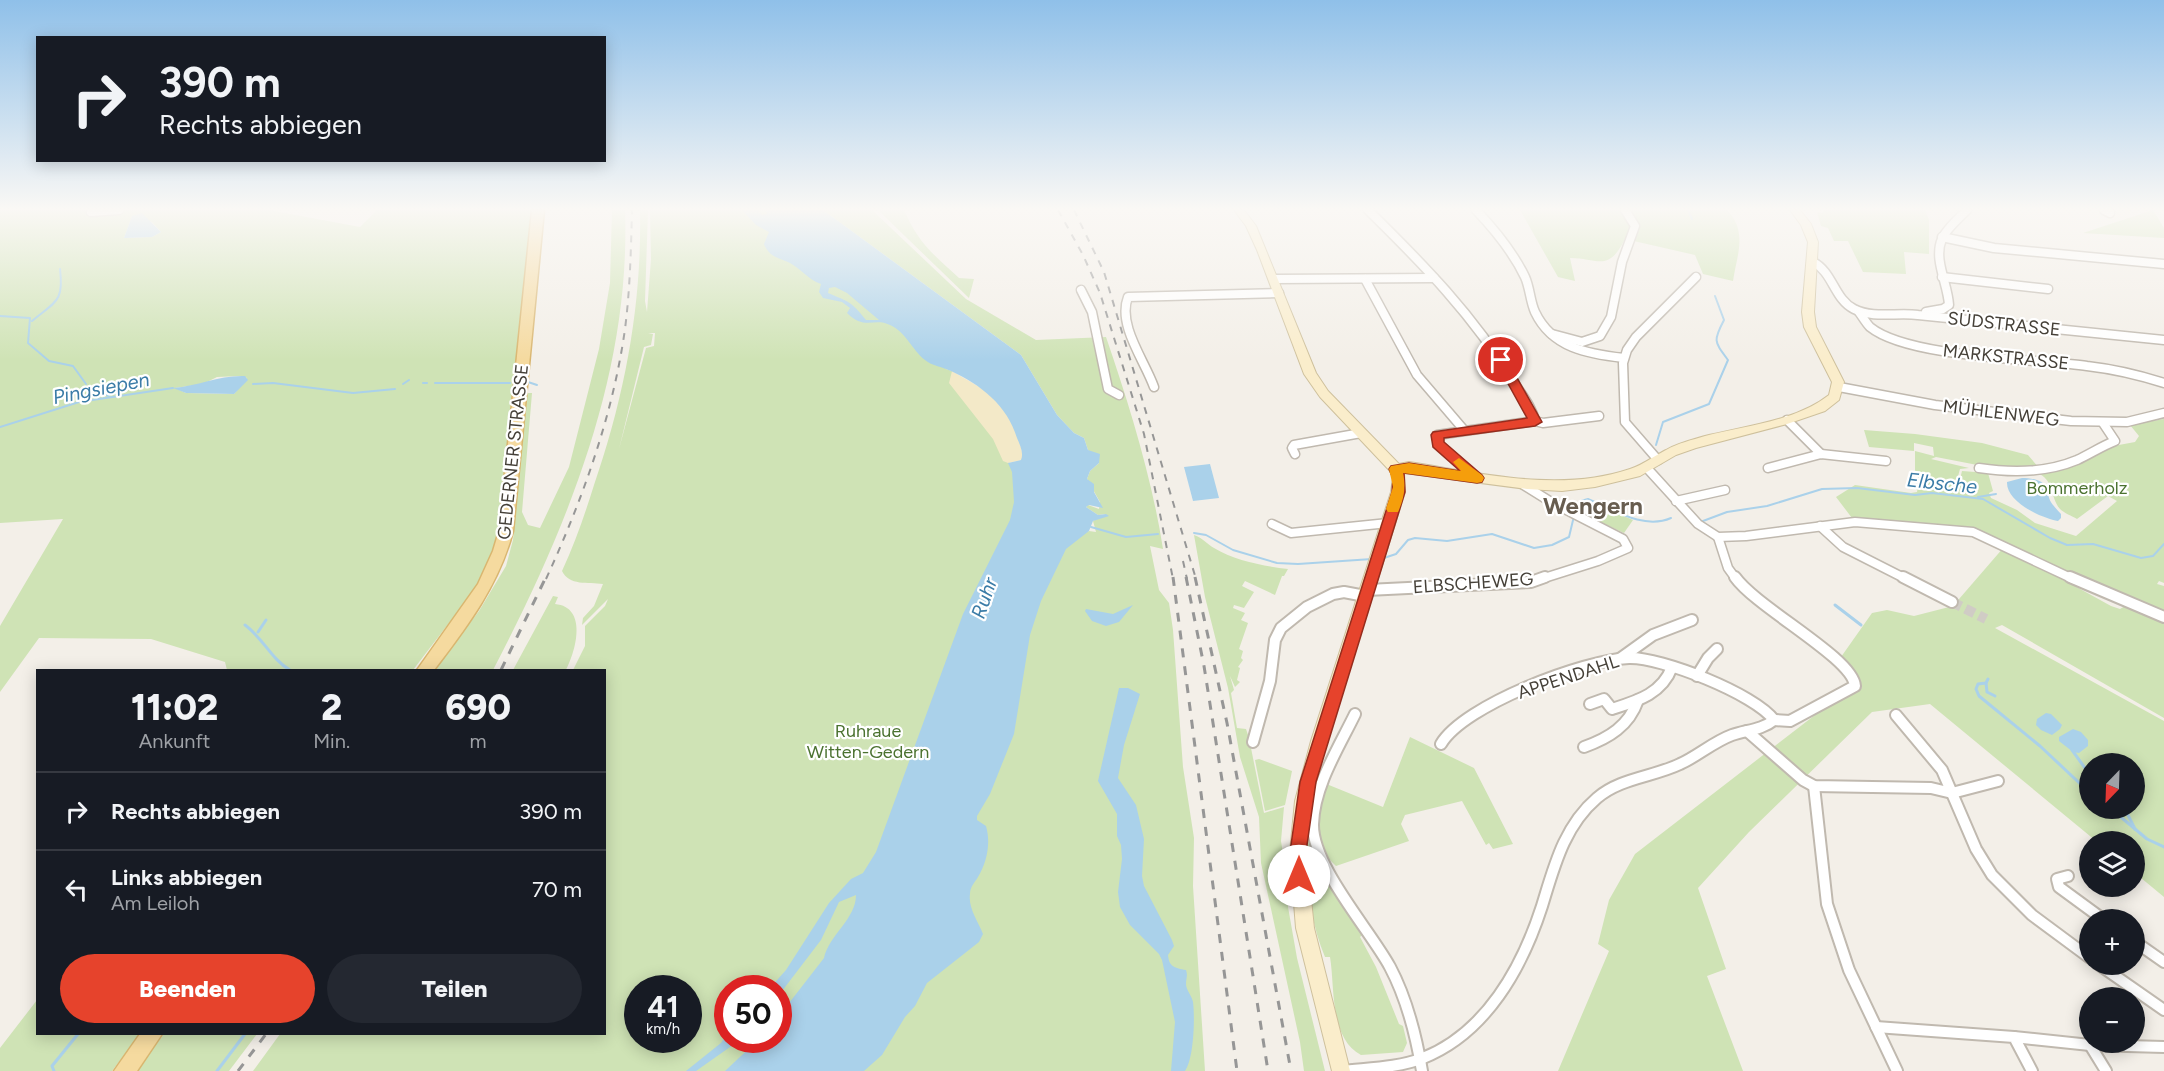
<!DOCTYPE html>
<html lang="de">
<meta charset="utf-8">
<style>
:root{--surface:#171b24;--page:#242831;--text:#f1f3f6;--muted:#9ea1a6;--line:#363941;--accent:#e6432c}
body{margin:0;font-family:Figtree,sans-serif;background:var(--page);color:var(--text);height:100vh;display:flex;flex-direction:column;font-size:22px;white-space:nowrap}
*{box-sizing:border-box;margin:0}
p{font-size:20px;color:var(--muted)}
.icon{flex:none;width:33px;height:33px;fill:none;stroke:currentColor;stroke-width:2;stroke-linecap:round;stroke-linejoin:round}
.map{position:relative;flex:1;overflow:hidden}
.sheet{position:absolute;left:36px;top:669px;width:570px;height:366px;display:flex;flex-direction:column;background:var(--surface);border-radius:0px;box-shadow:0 3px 15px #0003}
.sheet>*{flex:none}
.banner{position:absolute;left:36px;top:36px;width:570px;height:126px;border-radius:0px;box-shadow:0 3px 15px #0003;background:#171b24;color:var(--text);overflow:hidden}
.needle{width:39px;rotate:203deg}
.tools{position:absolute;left:2079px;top:753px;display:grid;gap:12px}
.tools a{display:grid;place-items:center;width:66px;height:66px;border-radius:50%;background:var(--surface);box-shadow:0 3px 15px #0003;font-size:30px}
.speed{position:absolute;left:624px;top:975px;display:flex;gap:12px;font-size:30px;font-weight:700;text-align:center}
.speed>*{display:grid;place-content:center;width:78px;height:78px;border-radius:50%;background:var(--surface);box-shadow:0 3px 15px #0003;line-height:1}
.speed small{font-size:15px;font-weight:400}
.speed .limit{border:9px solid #d22;background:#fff;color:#111}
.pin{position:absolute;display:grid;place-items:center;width:51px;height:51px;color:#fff;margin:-26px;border:3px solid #fff;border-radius:50%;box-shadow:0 2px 6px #0007}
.me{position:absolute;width:66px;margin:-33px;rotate:0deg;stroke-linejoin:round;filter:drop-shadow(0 0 4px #0008)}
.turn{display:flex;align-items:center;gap:21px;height:126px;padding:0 24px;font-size:27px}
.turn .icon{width:78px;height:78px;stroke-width:2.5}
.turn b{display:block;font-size:42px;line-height:51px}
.eta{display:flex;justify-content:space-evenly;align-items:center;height:102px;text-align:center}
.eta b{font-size:36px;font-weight:800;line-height:42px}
.action{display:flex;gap:12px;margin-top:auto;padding:12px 24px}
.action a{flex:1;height:69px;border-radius:36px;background:var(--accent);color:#fff;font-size:24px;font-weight:800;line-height:69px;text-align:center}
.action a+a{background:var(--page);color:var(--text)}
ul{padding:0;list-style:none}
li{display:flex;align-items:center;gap:18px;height:78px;padding:0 24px;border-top:2px solid var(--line)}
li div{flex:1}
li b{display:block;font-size:22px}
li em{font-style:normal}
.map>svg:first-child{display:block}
.green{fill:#cfe3b5;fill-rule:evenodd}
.sand{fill:#f3e9c8}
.water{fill:#aad1ea;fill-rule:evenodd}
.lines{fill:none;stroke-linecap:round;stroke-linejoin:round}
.stream-far1{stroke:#aad1ea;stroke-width:2}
.stream{stroke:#aad1ea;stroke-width:3}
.minor-tunnel{stroke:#d0ccc5;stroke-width:10;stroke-dasharray:10 5;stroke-linecap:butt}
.minor-far1-casing{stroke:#c0b9af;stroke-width:11}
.minor-casing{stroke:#c0b9af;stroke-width:14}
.secondary-casing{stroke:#cec09c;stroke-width:2}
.primary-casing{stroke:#d9b670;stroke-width:3}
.minor-far1{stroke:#fff;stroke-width:8}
.minor{stroke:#fff;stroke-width:10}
.secondary{fill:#faedcb;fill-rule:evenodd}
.primary{fill:#f5da9f;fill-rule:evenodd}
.rail-far1{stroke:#969696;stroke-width:2;stroke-dasharray:7 7;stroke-linecap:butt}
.rail{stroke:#969696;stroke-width:3;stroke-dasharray:9 9;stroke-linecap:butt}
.route{fill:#e6432c;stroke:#962c1d;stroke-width:1.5}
.slow{fill:#f59e0b}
.labels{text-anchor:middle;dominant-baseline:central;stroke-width:4.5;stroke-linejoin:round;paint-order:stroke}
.street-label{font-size:18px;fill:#454038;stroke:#fff}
.park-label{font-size:18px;fill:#4b7230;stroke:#fff}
.water-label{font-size:20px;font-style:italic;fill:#3b7ca7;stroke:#fff}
.district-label{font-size:24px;font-weight:bold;fill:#675d50;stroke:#fff}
</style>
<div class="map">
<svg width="2164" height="1071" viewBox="0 0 2164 1071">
<rect width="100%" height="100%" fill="#f3efe8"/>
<!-- green -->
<g class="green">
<path d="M0 210H269L360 227 377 210H532L496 549 478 585 413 670H227L225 662 151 639 39 638 0 692V626L63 519 0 523ZM132 216 152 222 161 232 152 237 124 238ZM240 376 247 378 234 394 186 393 175 388 203 384 217 377Z"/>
<path d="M612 210H625C631 373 567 528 493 670H434L479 611 506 566 513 540 527 393H532L522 512 528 525 540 528 569 467 599 349 610 283Z"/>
<path d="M640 210H648L645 301 647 312 651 259 650 210H771L946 369 952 371 996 439 1014 471 1081 535 1089 531 1096 532 1093 521 1106 514 1098 515 1086 507 1088 505 1099 509 1100 502 1087 479 1090 471 1099 463 1088 450 1084 438 1074 433 1057 415 1021 355 823 210H872L966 299 1036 340 1106 337C1129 404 1152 478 1163 549L1150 546 1159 590 1169 603 1173 630 1183 767 1194 838 1193 886 1205 1071H253L280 1034H604V670H573L585 646V626L605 606 608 599 582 625 583 618 594 606 603 584C588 582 569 586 562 571 575 543 585 514 594 485 625 395 642 305 640 210ZM648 333H655L654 346 646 348 619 449 644 347 651 345 653 334ZM638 988H688V1040H638ZM728 988H778V1040H728Z"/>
<path d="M878 210H904C919 244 933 254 959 278L974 279 969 298Z"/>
<path d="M1520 210H1727C1748 232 1737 254 1733 281L1703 274 1695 255 1625 239C1608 273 1598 258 1570 258L1575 281 1558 277Z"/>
<path d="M1823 210H1925L1929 220V254L1904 252 1906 274 1863 272 1848 241H1834L1828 228 1821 226 1817 212 1823 213Z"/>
<path d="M2153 210 2164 228V238L2083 233Z"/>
<path d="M2164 419V583L2159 581 2157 584 2164 586V612L2046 563 1973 528 1852 518 1836 497 1855 485 1911 493 1917 492 1919 480 1959 483 1962 471 1988 473 1993 491 1989 493 1991 498 2017 510 2035 523 2076 536 2117 501 2108 496 2077 519C2072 516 2064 513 2060 509 2050 497 2054 479 2037 473L2108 447 2135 442 2139 436 2130 425Z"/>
<path d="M1864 430 1915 434 1982 443 2028 455 2039 468 1998 469 1936 457 1931 459 1969 468 1960 469 1957 480 1919 478 1915 472V451L1934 456 1933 447 1914 443V451L1869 447Z"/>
<path d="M1612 511 1633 520 1624 533 1598 521Z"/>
<path d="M1194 535C1203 538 1207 544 1214 548 1235 561 1264 566 1288 569L1284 576H1282L1275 595 1245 581 1242 586 1254 592 1244 608 1234 605 1233 608 1245 613 1241 620 1248 623 1239 649 1243 651 1241 658 1243 660 1238 667 1240 668 1237 680 1240 682 1235 687 1230 676 1234 690 1231 693 1237 728 1246 729 1249 738 1264 813 1284 807 1281 841 1287 878 1288 907 1297 958 1325 1071H1304L1300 1042 1261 863 1259 817 1240 757 1228 688 1205 597Z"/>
<path d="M2004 547 2111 606 2120 609 2125 606 2164 621V718L2002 625 1995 628 2164 721V897L2135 873 2134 842 2096 841 1930 704 1872 712 1749 832 1698 888 1726 969 1707 976 1743 1071H1558L1609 951 1598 944 1609 900 1635 854 1828 705 1862 688 1841 657 1872 613 1887 610 1914 616 1953 606ZM2090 764H2134V808H2090Z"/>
<path d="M553 596 558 597 555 604C588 607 576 651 566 670H513Z"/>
<path d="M1410 737 1474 768 1513 844 1493 849 1489 843 1486 845 1462 801 1405 815 1401 824 1409 841 1336 866 1327 857 1313 825 1324 783 1383 807Z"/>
<path d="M1259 759 1292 771 1285 805 1265 811 1255 760Z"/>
<path d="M1308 841 1365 932 1360 937 1376 967 1399 1024 1403 1026 1407 1043 1403 1052 1361 1055C1329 1038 1335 986 1330 957H1325C1310 921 1305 879 1308 841Z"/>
<path d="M37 1000 38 1034H140L112 1071H0V1048Z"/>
<path d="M164 1034H257L229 1071H135Z"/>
</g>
<!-- sand -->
<path class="sand" d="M952 371C966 380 985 388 996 400 1007 410 1025 446 1022 460L1008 463 1003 461 993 439 949 383Z"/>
<!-- water -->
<g class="water">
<path d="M742 210H758L762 215 767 214 766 210H823L1021 355 1057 415 1074 433 1084 438 1088 450 1100 454 1099 463 1090 471 1087 479 1094 484V492L1103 508 1089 505 1086 507 1098 515 1106 514 1109 516 1093 521 1089 531 1066 549 1041 601 1030 635 1014 734 990 794 977 816V820L986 826C991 843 987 862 978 877 975 882 970 887 970 894 968 908 978 921 983 934L979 942 927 983 915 1006 905 1017 882 1055 864 1071H725L758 1040H778L779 1016 824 958C829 935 856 919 856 895L839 902 821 940 779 995 778 988H770L786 970 829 903 851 879 863 873 876 852 963 614 1010 520 1014 502 1012 472 1008 463 1021 460C1024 453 1020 445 1017 438 1007 405 981 385 951 371 943 367 932 366 925 360 911 349 907 333 890 325 874 317 865 331 847 313L850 308 842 302 823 298 819 292 821 284C809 280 801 269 790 263 779 258 769 257 764 244L769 232 756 225ZM835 287 847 293 879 320H866C851 301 849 302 828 293L829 288Z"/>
<path d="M142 213 161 232 152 237 124 238 132 216Z"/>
<path d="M245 376 248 380 234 394 186 393 173 388C198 386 220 375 245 376Z"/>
<path d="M1210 464 1219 498 1193 501 1184 467Z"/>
<path d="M2022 478C2032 478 2043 480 2049 489 2046 500 2054 506 2061 514V518L2058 521C2041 518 2006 502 2007 482Z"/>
<path d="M1133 605 1119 622 1106 626 1092 621 1085 611 1086 609 1113 614Z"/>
<path d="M1119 688H1128L1140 694 1124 745 1118 778 1136 805 1144 839 1142 876 1144 886 1172 940 1174 946 1168 955C1169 967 1175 968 1186 970 1188 976 1186 978 1186 984 1186 990 1192 996 1193 1002 1195 1017 1194 1059 1185 1071H1171L1175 1022 1162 960 1159 954 1130 925 1120 907 1118 892 1122 859 1121 845 1117 836V814L1098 781Z"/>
<path d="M2046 713 2051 714 2062 725 2060 729 2052 735 2041 730 2036 725 2037 719Z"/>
<path d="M2073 729 2081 732 2088 740V746L2079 753 2073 752 2059 741V737Z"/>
<path d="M727 1034 728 1040H740L696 1071H686L721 1043Z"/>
</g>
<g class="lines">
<!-- stream-far1 -->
<g class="stream-far1">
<path d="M1688 210 1692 219"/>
<path d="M0 316 30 318 28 343 49 361 73 366 86 384"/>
<path d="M32 321C56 301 64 302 60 269"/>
<path d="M528 382 537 385"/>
<path d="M423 383H427"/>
<path d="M435 383H510"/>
<path d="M253 384 273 383 353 393 395 389"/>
<path d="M403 384 409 380"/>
<path d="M92 390 109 396"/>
<path d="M0 427 79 402 173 388"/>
<path d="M1656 445 1663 422 1709 404 1728 360C1714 341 1713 341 1724 320L1715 296"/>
<path d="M1978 497 1996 494"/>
<path d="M1575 510 1581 501 1588 499C1614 510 1644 530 1671 518"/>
<path d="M1703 521 1727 512 1767 506 1822 489 1857 488 1915 495 1932 493 1983 499 2050 538 2067 545 2093 544 2141 558 2153 556 2164 544"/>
<path d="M1091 527 1126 537 1158 534"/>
<path d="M1194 533 1206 535 1233 550 1277 563 1298 564 1372 559"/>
<path d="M1384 558 1396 554 1408 540 1415 538 1447 541 1492 534 1534 548 1552 545 1569 537 1574 516"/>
</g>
<!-- stream -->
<g class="stream">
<path d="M1835 605 1861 625"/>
<path d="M245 625C263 638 271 659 290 670"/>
<path d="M258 632 266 620"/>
<path d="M1988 679 1986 683 1978 684 1976 689 1979 696 2040 746 2090 793"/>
<path d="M1986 683 1987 692 1995 696"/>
<path d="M2072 750 2090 775"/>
<path d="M2110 808 2147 839 2164 847"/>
<path d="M2121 808 2128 815 2135 829"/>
<path d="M54 1071 52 1066 78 1034"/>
<path d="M217 1071 245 1034"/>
</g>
<!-- minor-tunnel -->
<path class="minor-tunnel" d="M1952 602 1986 619"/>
<!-- minor-far1 casing -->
<g class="minor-far1-casing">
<g id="minor-far1">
<path d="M1368 210C1422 263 1474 316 1513 381 1521 394 1532 406 1535 421"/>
<path d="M1476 210C1495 230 1513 252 1525 277 1530 288 1530 301 1535 312 1552 348 1588 354 1624 358"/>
<path d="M2104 210 2110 213"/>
<path d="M91 212 119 210"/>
<path d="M1942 237 1994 248 2164 264"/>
<path d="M1813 262C1833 272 1834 299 1854 309 1874 319 1897 312 1918 315 2000 323 2082 332 2164 340"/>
<path d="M1942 277 2048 289"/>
<path d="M1274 279 1434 278"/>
<path d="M1365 279 1417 375 1464 430"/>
<path d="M1081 290 1092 312 1108 389 1119 395"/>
<path d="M1859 312C1862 316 1866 323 1870 327 1908 358 2037 359 2087 366 2113 369 2139 375 2164 383"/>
<path d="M1926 312 1943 309 1949 305C1948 284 1933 259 1942 239 1946 229 1959 218 1967 210"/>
<path d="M1552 334 1582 342 1600 336 1611 317 1622 262 1635 226 1625 210"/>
<path d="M1154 387C1145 361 1117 325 1128 297L1279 293"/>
<path d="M1839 387 1935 405 2071 421 2127 422 2164 413"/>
<path d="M1787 420 1821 454"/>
<path d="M1295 454 1292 448 1294 445 1361 433"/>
<path d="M1658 460 1625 422 1623 363 1627 350 1636 337 1696 277"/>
<path d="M1646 467 1698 524 1718 537 1746 536 1855 522 1973 532 2073 579"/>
<path d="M1768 468 1821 454 1886 461"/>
<path d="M1979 468C2012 473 2046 473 2077 460 2090 454 2102 446 2115 441L2103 423"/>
<path d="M1477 478 1438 444 1437 435 1535 421 1543 423 1599 416"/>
<path d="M1522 484 1551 502 1623 539 1628 548 1598 561 1541 579"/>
<path d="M1676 501 1725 490"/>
<path d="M1272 524 1291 533 1388 523"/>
<path d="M1820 526 1843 547 1906 579"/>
<path d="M1718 537 1728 568 1736 579"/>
</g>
</g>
<!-- minor casing -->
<g class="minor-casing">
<g id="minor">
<path d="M1735 577C1757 608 1853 658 1855 686L1790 721 1774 720"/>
<path d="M1903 577 1952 602"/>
<path d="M2070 577 2164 617"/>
<path d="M1367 590 1531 582 1545 577"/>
<path d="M1621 658 1653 635 1692 620"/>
<path d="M1697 676 1708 658 1717 649"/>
<path d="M1590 704 1604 699 1612 709C1637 701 1662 694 1672 667"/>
<path d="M1355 714C1339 747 1314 786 1313 824 1312 866 1370 930 1390 967 1407 999 1416 1035 1422 1071"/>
<path d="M1896 715 1942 770 1976 849 1992 875 2032 915 2090 958"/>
<path d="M1747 731 1803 780 1814 786 1931 788 1952 793"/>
<path d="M1253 742 1270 681 1275 640 1281 628 1307 607 1333 594 1344 592 1365 596"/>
<path d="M1441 744C1464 705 1584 660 1629 658 1661 657 1755 694 1774 720"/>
<path d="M1584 747C1609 738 1629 726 1638 700"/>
<path d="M1814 786 1827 904 1849 970 1897 1071"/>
<path d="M1952 793 1998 781"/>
<path d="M2068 876 2057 879 2059 887 2104 920"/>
<path d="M2134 941 2164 962"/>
<path d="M2098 964 2164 1010"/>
<path d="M1876 1027 2014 1037 2032 1071"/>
<path d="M2014 1037 2090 1045 2164 1047"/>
<path d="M2090 1045 2106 1071"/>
<path d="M1342 1071C1368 1068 1398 1068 1423 1058 1486 1033 1522 968 1542 906 1554 867 1564 826 1597 798 1620 778 1653 777 1680 764 1698 756 1713 742 1732 735 1746 730 1762 730 1774 720"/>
</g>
</g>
<!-- secondary casing -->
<g class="secondary-casing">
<path id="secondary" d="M1234 210H1244L1256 226 1316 373 1328 391 1399 464 1409 462C1481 473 1559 493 1630 469 1643 465 1654 456 1666 450 1678 443 1692 440 1705 436 1745 426 1796 421 1829 395L1832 382 1804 327 1802 312 1808 242 1801 225 1790 210H1800L1811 224 1818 242 1814 312 1816 327 1844 382 1839 400 1825 411 1787 424 1696 448 1676 455 1640 476 1595 487 1562 491 1527 489 1404 473 1405 492 1327 741 1311 801 1306 852 1314 928 1350 1071H1332L1296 928 1290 852 1295 801 1311 741 1391 492 1393 478 1390 471 1320 397 1304 374 1257 250 1246 226Z"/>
</g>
<!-- primary casing -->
<g class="primary-casing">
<g id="primary">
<path d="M532 210H544L513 531C499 585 467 627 434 670H417L478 584 493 551 499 531Z"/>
<path d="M140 1034H162L137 1071H114Z"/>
</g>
</g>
<!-- minor-far1 -->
<use href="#minor-far1" class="minor-far1"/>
<!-- minor -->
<use href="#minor" class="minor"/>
<!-- secondary -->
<use href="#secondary" class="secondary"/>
<!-- primary -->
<use href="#primary" class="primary"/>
<!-- rail-far1 -->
<g class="rail-far1">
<path d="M1058 210 1083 255 1100 293 1144 434 1173 579"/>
<path d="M1074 210 1104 272 1196 579"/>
<path d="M1183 561 1187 579"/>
<path d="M546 579C582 501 613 415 625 329 630 290 631 250 632 210"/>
</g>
<!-- rail -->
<g class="rail">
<path d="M1173 577 1237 1071"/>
<path d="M1186 577 1204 666 1268 1071"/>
<path d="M1195 577 1227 723 1291 1071"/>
<path d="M501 670 546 577"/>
<path d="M238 1071 266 1034"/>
</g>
</g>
<!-- sky -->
<linearGradient id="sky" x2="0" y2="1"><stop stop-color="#8fc0e9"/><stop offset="0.58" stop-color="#faf8f5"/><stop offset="1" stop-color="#faf8f5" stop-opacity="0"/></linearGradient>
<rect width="2164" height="360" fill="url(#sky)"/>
<!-- route -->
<path class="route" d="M1501 356 1507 360 1542 422 1535 426 1444 438V442L1482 475 1484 478 1482 482 1477 483 1404 473 1405 492 1316 782 1306 852 1307 876 1305 881 1299 884 1293 881 1290 876V852L1300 782 1392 492 1393 478 1389 469 1391 466 1409 463 1460 471 1433 447 1431 435 1433 432 1527 418 1495 360Z"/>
<!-- slow -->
<path class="slow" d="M1459 458 1482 475 1484 478 1482 482 1477 483 1403 473C1406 487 1404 499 1398 512H1388L1386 509 1393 487 1389 469 1391 466 1409 463 1461 471 1453 462Z"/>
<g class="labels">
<!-- street labels -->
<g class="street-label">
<text transform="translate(2004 324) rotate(6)">SÜDSTRASSE</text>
<text transform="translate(2006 357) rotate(6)">MARKSTRASSE</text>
<text transform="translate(2001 413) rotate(7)">MÜHLENWEG</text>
<text transform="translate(513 452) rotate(-84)">GEDERNER STRASSE</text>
<text transform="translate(1473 583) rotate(-4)">ELBSCHEWEG</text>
<text transform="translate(1568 677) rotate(-18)">APPENDAHL</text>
</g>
<!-- park labels -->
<g class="park-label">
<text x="2077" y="488">Bommerholz</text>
<text x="868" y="731">Ruhraue<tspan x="868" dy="21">Witten-Gedern</tspan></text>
</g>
<!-- water labels -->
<g class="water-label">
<text transform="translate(101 388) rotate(-11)">Pingsiepen</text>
<text transform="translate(1942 483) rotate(6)">Elbsche</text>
<text transform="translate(984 598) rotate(-71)">Ruhr</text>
</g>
<!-- district labels -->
<g class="district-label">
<text x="1593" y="505">Wengern</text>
</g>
</g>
</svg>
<div class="tools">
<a><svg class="needle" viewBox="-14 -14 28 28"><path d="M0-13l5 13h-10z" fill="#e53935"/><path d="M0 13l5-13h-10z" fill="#9ea1a6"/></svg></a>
<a><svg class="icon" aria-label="layers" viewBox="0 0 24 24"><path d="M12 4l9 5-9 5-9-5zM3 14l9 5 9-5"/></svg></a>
<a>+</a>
<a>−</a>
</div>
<div class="speed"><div>41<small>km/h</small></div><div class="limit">50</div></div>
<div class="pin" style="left:1501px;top:360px;background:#d93025"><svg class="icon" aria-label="arrive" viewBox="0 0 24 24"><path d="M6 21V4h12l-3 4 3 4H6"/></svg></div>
<svg class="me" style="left:1299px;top:876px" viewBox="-20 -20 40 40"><circle r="19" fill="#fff"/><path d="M0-13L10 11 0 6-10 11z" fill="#e6432c"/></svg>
<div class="banner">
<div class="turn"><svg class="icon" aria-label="right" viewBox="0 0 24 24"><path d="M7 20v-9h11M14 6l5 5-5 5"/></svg><div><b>390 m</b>Rechts abbiegen</div></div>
</div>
<section class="sheet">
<div class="eta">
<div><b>11:02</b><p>Ankunft</p></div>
<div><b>2</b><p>Min.</p></div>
<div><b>690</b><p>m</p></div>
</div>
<ul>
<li><svg class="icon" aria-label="right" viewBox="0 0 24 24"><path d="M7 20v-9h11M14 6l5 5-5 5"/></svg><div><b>Rechts abbiegen</b></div><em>390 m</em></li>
<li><svg class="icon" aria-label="left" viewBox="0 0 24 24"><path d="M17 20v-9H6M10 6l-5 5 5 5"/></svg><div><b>Links abbiegen</b><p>Am Leiloh</p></div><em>70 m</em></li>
</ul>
<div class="action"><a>Beenden</a><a>Teilen</a></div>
</section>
</div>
